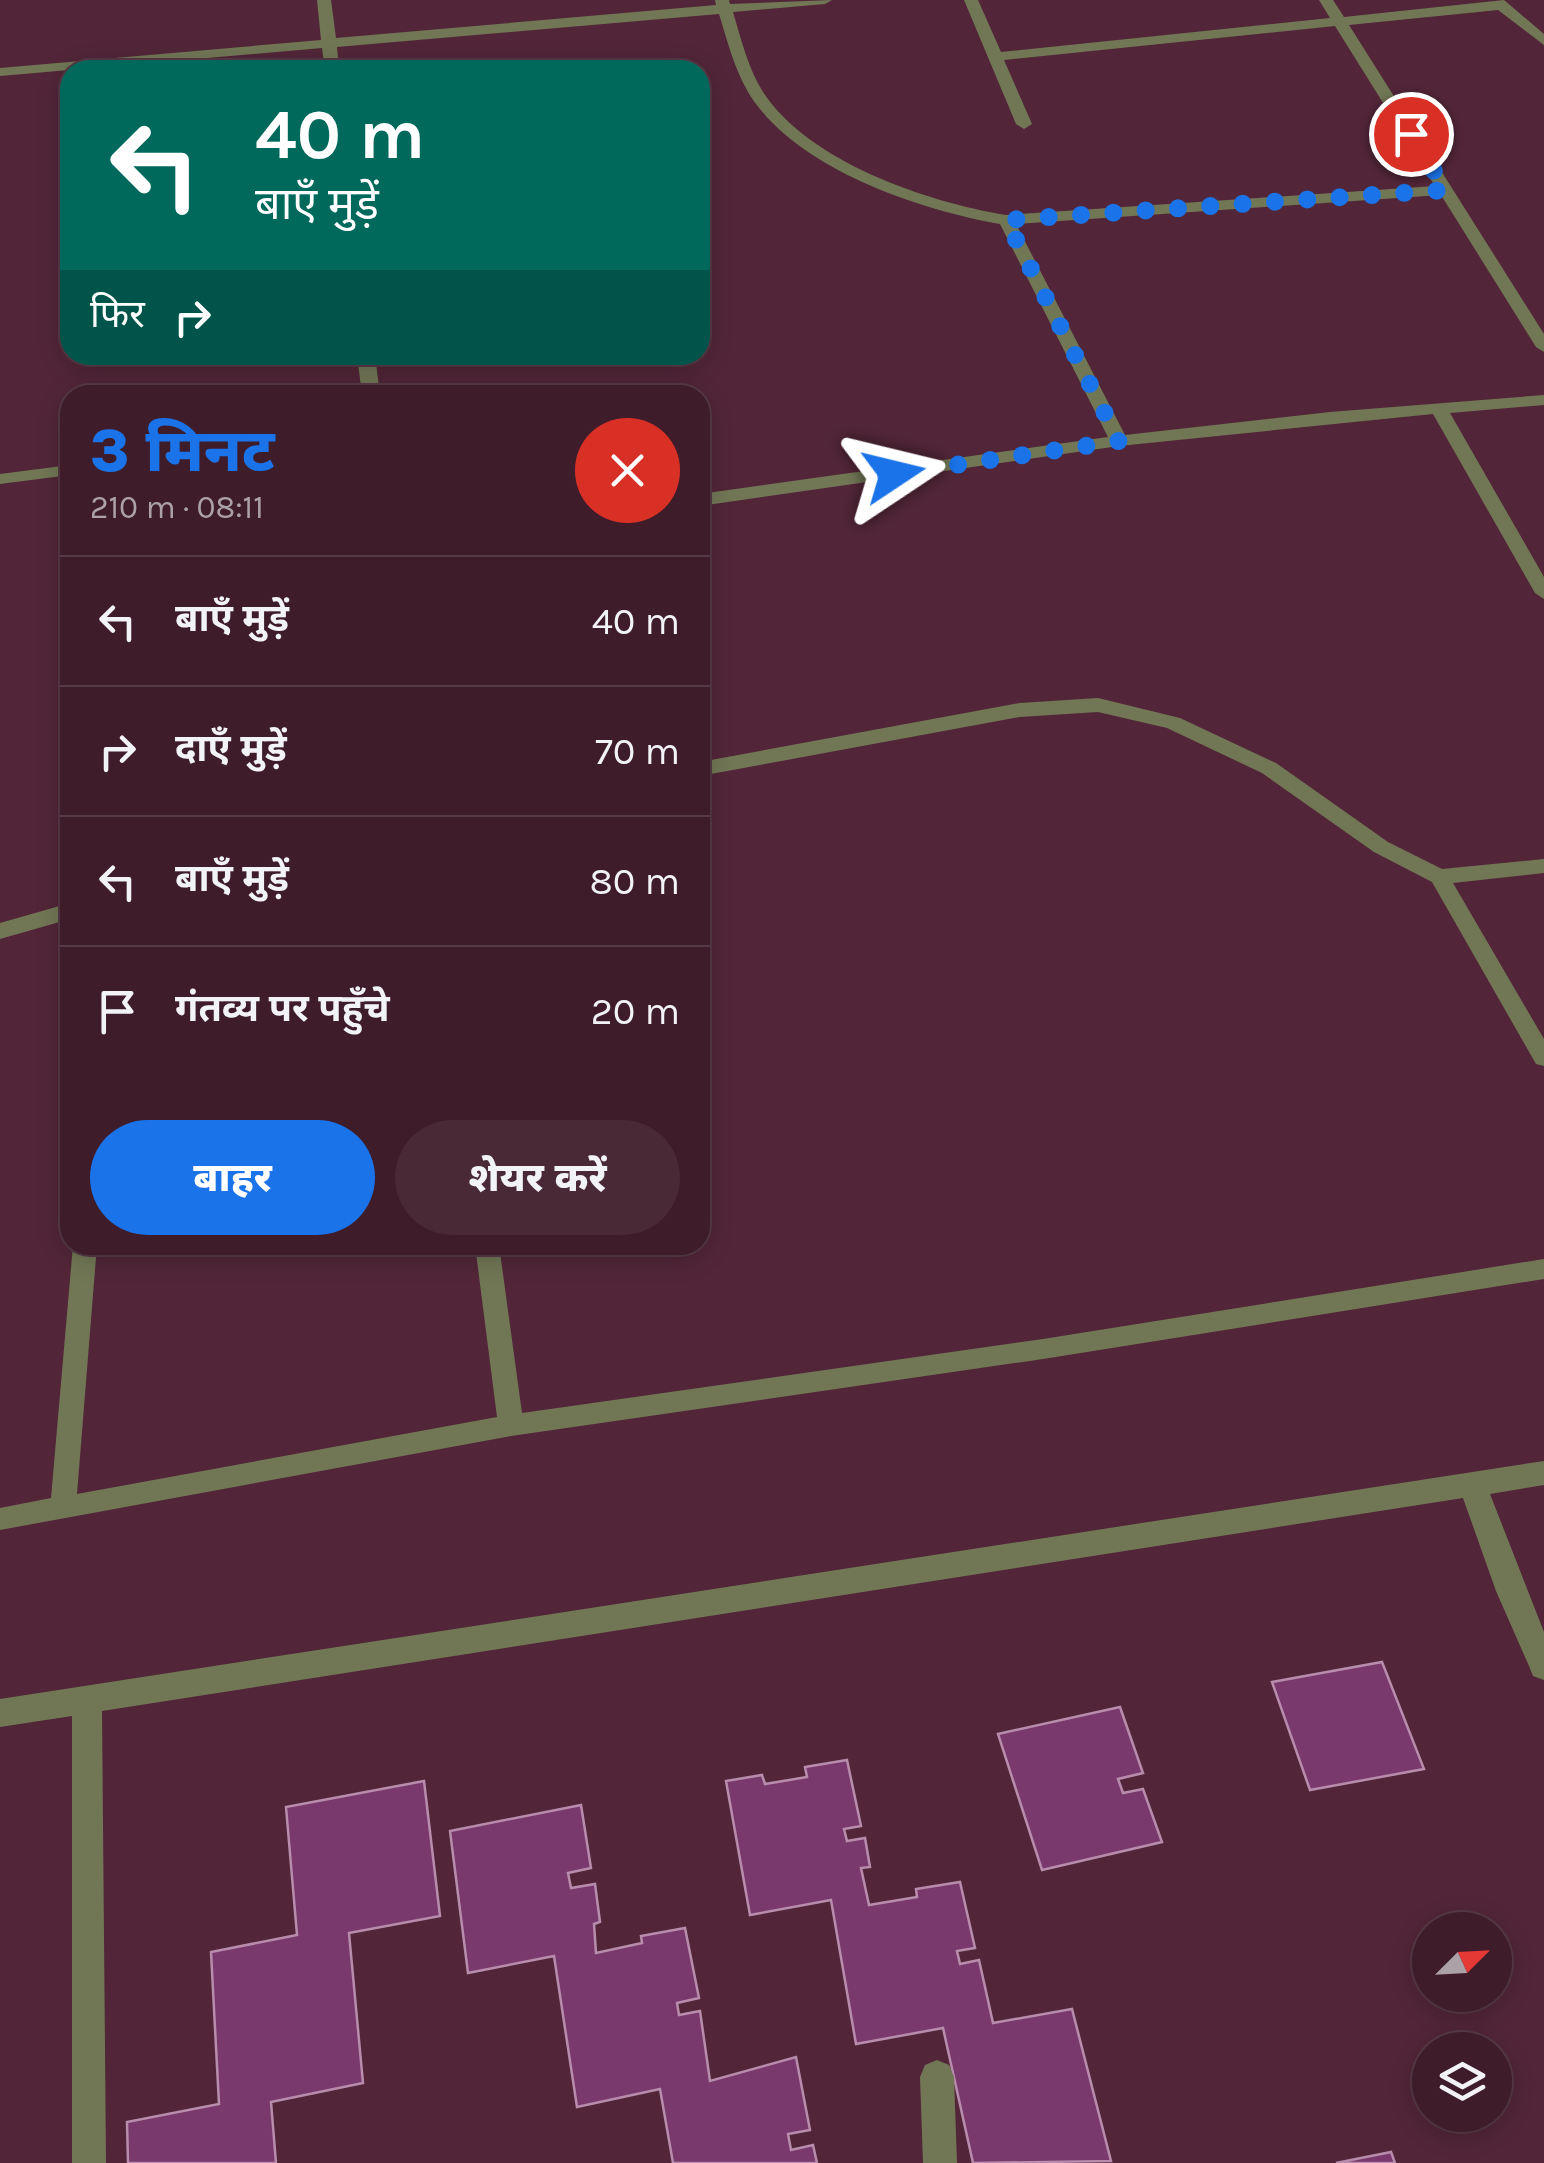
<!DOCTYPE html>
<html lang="hi">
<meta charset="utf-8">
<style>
:root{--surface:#3e1c2a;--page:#492936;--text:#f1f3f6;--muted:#ada1a8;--line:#573a47;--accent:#1a73e8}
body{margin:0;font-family:Karla,"Noto Sans Devanagari",sans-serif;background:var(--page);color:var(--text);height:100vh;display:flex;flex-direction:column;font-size:38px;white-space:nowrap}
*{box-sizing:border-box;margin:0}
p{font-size:32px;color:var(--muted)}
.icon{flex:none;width:55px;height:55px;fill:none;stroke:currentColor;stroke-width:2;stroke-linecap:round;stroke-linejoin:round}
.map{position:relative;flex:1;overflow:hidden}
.drawer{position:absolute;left:60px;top:385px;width:650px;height:870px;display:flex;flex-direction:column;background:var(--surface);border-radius:30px;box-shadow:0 5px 25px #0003,0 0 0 2px var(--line)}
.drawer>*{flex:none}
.top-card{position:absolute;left:60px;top:60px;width:650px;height:305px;border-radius:30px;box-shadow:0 5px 25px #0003,0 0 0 2px var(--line);background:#00695c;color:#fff;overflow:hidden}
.needle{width:65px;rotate:66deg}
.tools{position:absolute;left:1412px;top:1912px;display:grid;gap:20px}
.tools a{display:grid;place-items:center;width:100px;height:100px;border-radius:50%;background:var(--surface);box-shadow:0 5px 25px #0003,0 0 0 2px var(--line);font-size:50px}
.pin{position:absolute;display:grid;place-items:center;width:85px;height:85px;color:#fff;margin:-42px;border:5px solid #fff;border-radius:50%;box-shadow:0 2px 10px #0007}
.me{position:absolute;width:110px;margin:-55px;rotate:80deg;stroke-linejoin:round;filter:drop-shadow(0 0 8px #0008)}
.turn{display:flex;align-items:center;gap:35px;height:210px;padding:0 30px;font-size:45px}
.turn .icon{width:130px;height:130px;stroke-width:2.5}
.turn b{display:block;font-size:70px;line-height:85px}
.then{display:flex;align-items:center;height:95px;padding:0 30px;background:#0003;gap:20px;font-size:38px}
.round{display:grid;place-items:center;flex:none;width:105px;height:105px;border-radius:52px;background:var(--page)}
.summary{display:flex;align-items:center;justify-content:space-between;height:170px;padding:0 30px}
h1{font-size:60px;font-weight:800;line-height:75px;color:var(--accent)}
.primary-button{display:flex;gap:20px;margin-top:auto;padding:20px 30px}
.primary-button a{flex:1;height:115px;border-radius:60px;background:var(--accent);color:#fff;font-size:40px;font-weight:800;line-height:115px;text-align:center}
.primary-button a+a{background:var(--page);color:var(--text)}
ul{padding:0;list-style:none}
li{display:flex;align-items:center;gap:30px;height:130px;padding:0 30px;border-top:2px solid var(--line)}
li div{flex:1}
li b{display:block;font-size:38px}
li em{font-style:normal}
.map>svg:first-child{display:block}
.building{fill:#7a396c;stroke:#b88cac;stroke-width:2.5}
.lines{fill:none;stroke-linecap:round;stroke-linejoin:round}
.lane{fill:#717755;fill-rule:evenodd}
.street{fill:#717755;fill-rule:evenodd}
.route{stroke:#1a73e8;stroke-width:18;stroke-dasharray:0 32.4}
</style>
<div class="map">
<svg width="1544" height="2163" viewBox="0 0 1544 2163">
<rect width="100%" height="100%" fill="#522638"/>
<!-- building -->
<g class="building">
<path d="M1382 1662 1424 1769 1310 1790 1272 1682Z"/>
<path d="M1120 1707 1143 1773 1118 1779 1123 1793 1143 1789 1162 1842 1042 1870 998 1734Z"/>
<path d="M847 1760 861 1826 844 1829 847 1841 865 1838 870 1867 861 1868 869 1905 917 1897 916 1889 960 1882 975 1948 957 1951 960 1964 979 1960 993 2023 1072 2009 1111 2161 973 2163 943 2028 856 2044 831 1900 750 1915 726 1781 762 1775 765 1784 807 1777 805 1767Z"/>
<path d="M424 1781 440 1916 349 1933 363 2083 271 2102 276 2163H128L127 2122 219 2104 211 1952 297 1935 286 1807Z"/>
<path d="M581 1805 591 1868 568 1873 571 1888 595 1884 600 1922 594 1924 596 1953 642 1943 641 1936 685 1928 699 1998 677 2003 679 2015 700 2011 710 2081 796 2057 810 2130 788 2134 791 2150 813 2145 817 2163H673L660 2089 577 2107 554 1956 468 1973 450 1831Z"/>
<path d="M1391 2152 1395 2163H1336Z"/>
</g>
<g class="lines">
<!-- lane -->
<g class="lane">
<path d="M317 0H331L336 38 716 5 715 0H729L730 4 832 0 825 4 733 12C741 39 748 68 763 92 809 162 927 202 1006 215L1435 186 1335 26 1004 60 1032 124 1024 129 1016 124 964 0H978L1001 52 1330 18 1319 0H1333L1344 17 1504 0 1544 34V45L1498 10 1349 25 1544 334V352L1536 347 1441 195 1016 224 1125 435 1330 412 1544 395V405L1450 413 1544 577V599L1535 593 1433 414 1119 446 700 506V494L1108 437 1000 224C917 209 794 168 748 92 734 68 727 40 719 14L337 47 339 70H325L322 48 0 76V68L321 40Z"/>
<path d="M357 355H375L380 395H362Z"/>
<path d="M70 465V475L0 484V474Z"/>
<path d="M1098 698 1180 718 1276 763 1388 842 1442 869 1544 859V873L1453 883 1544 1039V1066L1536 1064 1432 882 1374 852 1262 773 1167 728 1098 712 1020 717 700 776V762L1020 703Z"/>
<path d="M70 903V919L0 939V923Z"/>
<path d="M73 1245H97L77 1494 497 1417 475 1245H499L522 1413 1043 1339 1544 1259V1279L1043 1359 511 1436 0 1530V1508L51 1498Z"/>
</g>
<!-- street -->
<g class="street">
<path d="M1544 1461V1485L1490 1494 1544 1632V1680L1533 1676 1529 1666 1496 1591 1463 1498 102 1711 106 2163H72V1716L0 1727V1699Z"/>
<path d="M937 2060 949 2065 954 2077 957 2163H923L920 2077 925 2065Z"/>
</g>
</g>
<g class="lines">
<!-- route -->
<path class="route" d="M894 474 1119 441 1006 220 1446 190 1411 134"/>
</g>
</svg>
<div class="tools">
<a><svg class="needle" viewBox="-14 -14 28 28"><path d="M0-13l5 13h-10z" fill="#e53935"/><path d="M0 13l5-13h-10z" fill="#ada1a8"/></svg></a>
<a><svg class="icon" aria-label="layers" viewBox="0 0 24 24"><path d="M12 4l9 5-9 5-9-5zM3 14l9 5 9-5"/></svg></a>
</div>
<div class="pin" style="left:1411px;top:134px;background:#d93025"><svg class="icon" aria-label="arrive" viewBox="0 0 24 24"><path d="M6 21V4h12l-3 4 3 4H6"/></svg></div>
<svg class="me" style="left:894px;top:474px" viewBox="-20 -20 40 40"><path d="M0-17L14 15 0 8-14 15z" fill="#1a73e8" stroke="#fff" stroke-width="4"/></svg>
<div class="top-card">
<div class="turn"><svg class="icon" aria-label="left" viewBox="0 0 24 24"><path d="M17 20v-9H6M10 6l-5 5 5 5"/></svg><div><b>40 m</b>बाएँ मुड़ें</div></div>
<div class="then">फिर<svg class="icon" aria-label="right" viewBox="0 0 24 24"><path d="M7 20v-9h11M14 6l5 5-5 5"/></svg></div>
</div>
<section class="drawer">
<div class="summary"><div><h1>3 मिनट</h1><p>210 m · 08:11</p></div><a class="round" style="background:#d93025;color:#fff"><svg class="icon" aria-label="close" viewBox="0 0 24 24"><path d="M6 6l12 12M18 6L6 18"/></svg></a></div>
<ul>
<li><svg class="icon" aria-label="left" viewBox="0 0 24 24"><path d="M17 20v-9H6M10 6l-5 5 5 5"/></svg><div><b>बाएँ मुड़ें</b></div><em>40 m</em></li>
<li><svg class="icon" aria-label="right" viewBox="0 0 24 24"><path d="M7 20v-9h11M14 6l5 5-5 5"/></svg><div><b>दाएँ मुड़ें</b></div><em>70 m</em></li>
<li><svg class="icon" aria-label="left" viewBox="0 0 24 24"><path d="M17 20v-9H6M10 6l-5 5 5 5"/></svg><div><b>बाएँ मुड़ें</b></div><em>80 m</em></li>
<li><svg class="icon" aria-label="arrive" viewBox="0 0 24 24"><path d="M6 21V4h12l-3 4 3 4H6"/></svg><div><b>गंतव्य पर पहुँचे</b></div><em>20 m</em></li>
</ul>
<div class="primary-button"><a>बाहर</a><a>शेयर करें</a></div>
</section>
</div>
